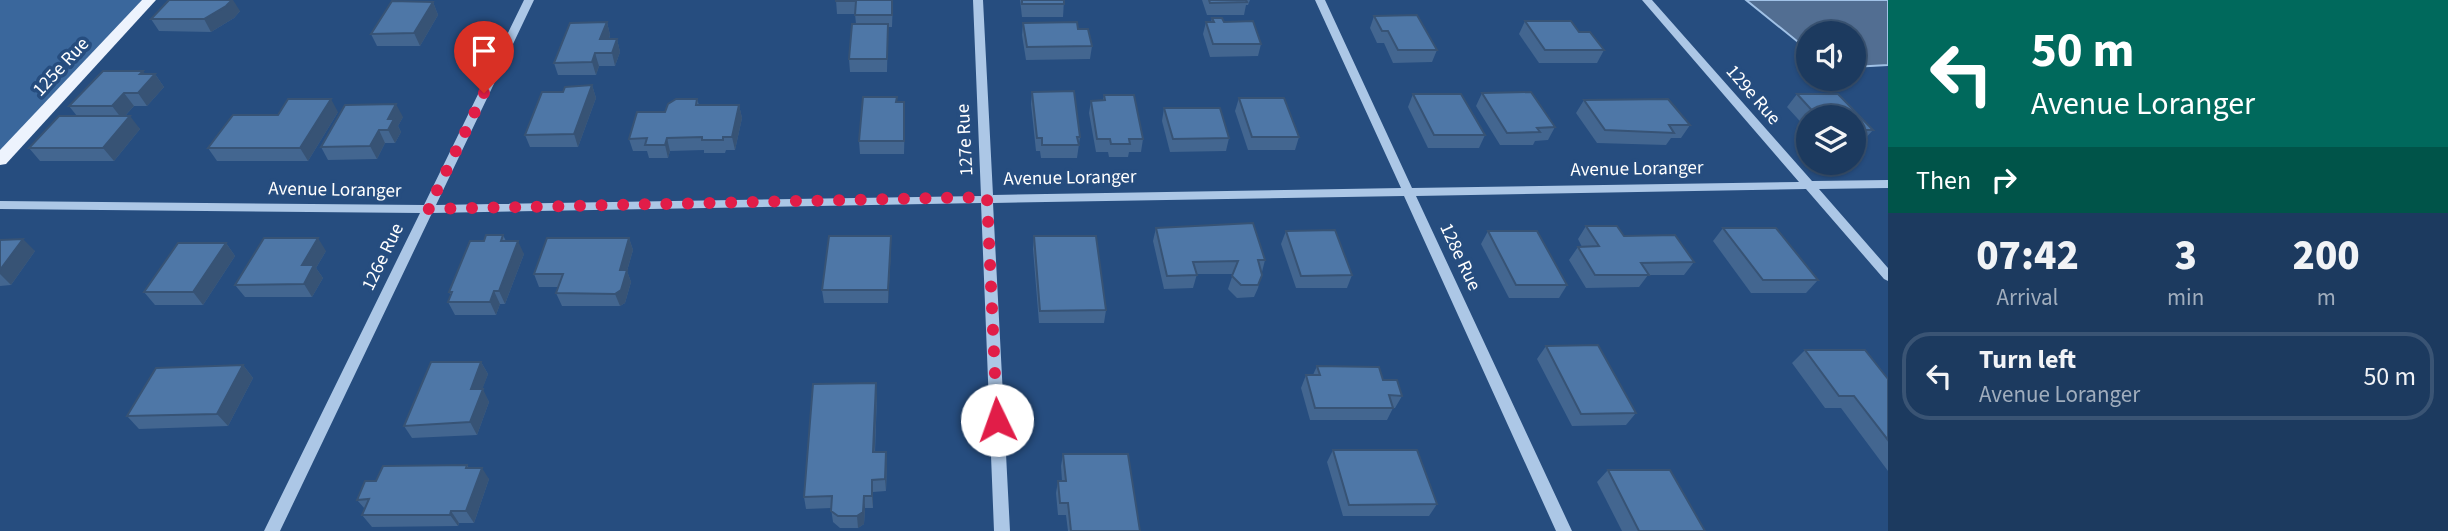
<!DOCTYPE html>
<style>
:root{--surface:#1c3a5f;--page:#254165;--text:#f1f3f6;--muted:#a0adbd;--line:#3a5474}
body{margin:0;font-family:"Source Sans 3",sans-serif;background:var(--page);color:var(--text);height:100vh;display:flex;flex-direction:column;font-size:26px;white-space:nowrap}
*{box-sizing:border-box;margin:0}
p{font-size:23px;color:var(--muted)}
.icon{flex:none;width:38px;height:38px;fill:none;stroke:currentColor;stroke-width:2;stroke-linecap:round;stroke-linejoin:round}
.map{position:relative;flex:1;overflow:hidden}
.side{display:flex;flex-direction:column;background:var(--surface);width:560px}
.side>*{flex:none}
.top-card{background:#00695c;color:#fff;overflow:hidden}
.controls{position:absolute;left:1796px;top:21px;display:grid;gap:14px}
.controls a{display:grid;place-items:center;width:70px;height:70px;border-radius:50%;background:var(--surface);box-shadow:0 2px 5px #0004,0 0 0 2px var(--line);font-size:35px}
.pin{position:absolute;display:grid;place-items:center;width:60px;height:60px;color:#fff;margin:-72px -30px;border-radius:50% 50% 50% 0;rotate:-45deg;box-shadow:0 0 7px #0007}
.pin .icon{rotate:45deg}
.me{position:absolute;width:77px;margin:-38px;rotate:357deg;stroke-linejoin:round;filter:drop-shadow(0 0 5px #0008)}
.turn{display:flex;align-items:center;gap:24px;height:147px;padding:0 28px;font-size:32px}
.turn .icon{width:91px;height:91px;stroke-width:2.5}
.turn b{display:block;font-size:49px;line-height:60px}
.then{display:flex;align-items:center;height:66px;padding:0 28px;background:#0003;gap:14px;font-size:26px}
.eta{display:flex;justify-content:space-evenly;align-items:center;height:119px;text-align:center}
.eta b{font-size:42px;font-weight:800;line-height:49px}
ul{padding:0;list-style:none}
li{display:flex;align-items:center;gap:21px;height:88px;margin:0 14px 10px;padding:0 14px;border:4px solid var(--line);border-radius:28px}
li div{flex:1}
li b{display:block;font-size:26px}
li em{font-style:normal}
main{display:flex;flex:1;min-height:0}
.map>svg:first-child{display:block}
.green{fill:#3a679c}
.water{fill:#526e92;stroke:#a0c1e6;stroke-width:2}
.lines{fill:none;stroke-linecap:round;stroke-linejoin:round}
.minor{fill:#acc7e6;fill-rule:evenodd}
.major{fill:#edf3fd;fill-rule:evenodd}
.wall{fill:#436690}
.shaded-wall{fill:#375375}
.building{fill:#4e77a7;stroke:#375375;stroke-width:2}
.route{stroke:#e11d48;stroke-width:12;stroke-dasharray:0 21.6}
.labels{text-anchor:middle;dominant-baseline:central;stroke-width:7;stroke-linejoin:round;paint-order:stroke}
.street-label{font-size:19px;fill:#fff;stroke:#264d7f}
</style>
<main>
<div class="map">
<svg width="1888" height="531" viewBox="0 0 1888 531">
<rect width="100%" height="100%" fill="#264d7f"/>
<!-- green -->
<path class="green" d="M0 0H149L0 160Z"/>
<!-- water -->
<path class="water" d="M1746 0H1888V65L1853 67V33H1808V48L1803 46Z"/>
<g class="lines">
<!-- minor -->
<path class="minor" d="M524 0H534L436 205 981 196 973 0H983L993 195 1401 188 1315 0H1325L1412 188 1799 182 1642 0H1652L1812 181 1888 180V188L1819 189 1888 268V281L1884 279 1806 189 1416 196 1572 531H1556L1404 196 993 203 1010 531H994L981 203 432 213 280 531H264L420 213 0 209V201L424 205Z"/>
<!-- major -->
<path class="major" d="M142 0H156L6 164 0 165V150Z"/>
</g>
<!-- wall -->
<g class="wall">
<path d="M836 0H893L892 27H888L887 72H850L849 59 856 24 855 14H837Z"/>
<path d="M1020 0H1064L1063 17H1022Z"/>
<path d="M1202 0H1250L1248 5H1246L1244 15H1207Z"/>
<path d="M433 2 438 15 420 46H377L371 34Z"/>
<path d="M240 11 234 18 211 32 159 31 151 19Z"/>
<path d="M1374 16 1437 50 1432 62 1393 63 1384 43H1377L1370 28Z"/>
<path d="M1212 18 1224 22 1261 44 1258 56 1210 57 1203 34 1206 22H1211Z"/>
<path d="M1525 21 1579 32 1604 50 1597 63H1539L1519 34Z"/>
<path d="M607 22 610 35 609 39H617L620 52 615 66H599L596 75H558L554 63Z"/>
<path d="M1023 23 1078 29 1092 46 1090 59 1026 60 1022 35Z"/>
<path d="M146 74H155L164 87 147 106H134L125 116 140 129 114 161H40L29 148 77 116 69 106Z"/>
<path d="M592 85 596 98 578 147H530L525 135 563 92Z"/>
<path d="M1032 92 1080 137 1077 158H1041L1040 151H1036L1031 104Z"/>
<path d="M1482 93 1555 127 1548 140 1535 141 1533 145H1500L1476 106Z"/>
<path d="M1413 94 1485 135 1479 148H1428L1408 107Z"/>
<path d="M1797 94H1838L1873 130 1862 142 1853 143V117H1808V130L1787 107Z"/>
<path d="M1104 95 1143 139 1141 152H1129L1128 157H1109L1108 152H1096L1089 113 1091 101 1103 100Z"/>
<path d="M897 97V102L905 115 904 154H860L859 141Z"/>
<path d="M1239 98 1299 137 1295 150H1248L1235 111Z"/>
<path d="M697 99 699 105H739L742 118 735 150H726L725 153H704V150L670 151 668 158H649L647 151H633L629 139 665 112Z"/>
<path d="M1584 100 1690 125 1681 138H1671L1666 145 1597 143 1576 113Z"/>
<path d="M1164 108 1229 138 1226 151 1170 152 1162 121Z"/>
<path d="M338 112 308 161H217L208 148Z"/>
<path d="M403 117 398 126 401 132 395 143H385L377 159 328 160 321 147Z"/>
<path d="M1586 226 1624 236 1694 262 1684 275H1648L1639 287 1586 288 1569 260 1578 247H1582L1578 239Z"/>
<path d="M1156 228 1265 260 1258 288 1254 297 1237 298 1228 289 1233 274H1197L1193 288 1164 289 1153 241Z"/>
<path d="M1723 228 1818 280 1806 293H1751L1713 241Z"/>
<path d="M1286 231 1352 275 1347 288H1296L1281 244Z"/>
<path d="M1488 231 1567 285 1559 298H1509L1481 244Z"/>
<path d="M503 235 506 241 524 254 505 304H500L496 315H455L448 302 451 296 449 292 484 241Z"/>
<path d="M891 236V249L888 303H824L822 290Z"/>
<path d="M1034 236 1106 310 1104 323H1039L1033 249Z"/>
<path d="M629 238 633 250 627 271 631 282 625 303 620 306H562L556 293 558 287H539L534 274Z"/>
<path d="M0 240 35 251 11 285 0 286Z"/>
<path d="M226 243 235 256 203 305H155L144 292Z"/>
<path d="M326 251 316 268 323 278 312 297H245L235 285Z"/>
<path d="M1546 346 1636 413 1626 425 1572 426 1537 359Z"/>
<path d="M1805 350 1888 379V471L1841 408H1825L1792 363Z"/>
<path d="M481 362 488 374 482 389 489 402 477 435 412 438 404 426Z"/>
<path d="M243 365 253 378 228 426 139 429 127 416Z"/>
<path d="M1317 366 1383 380 1402 396 1395 408H1393L1387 420H1310L1301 388 1306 375H1313Z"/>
<path d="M877 395 875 452H886L887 464 886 491 873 492V508H865L864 524 858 528H840L833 522 831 508 806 509 804 497Z"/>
<path d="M1333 450 1437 504 1429 516H1343L1327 462Z"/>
<path d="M1063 454 1140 531H1068L1066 515H1058L1056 493 1058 481H1062L1061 466Z"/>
<path d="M467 465 469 468 489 479 474 523H459L458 526 372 527 362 515 365 509 357 500 376 481Z"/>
<path d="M1608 470 1705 531H1622L1597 482Z"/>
</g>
<!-- shaded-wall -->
<g class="shaded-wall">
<path d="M232 0H233L240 11 234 18 211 32 204 19Z"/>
<path d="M433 2 438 15 420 46 414 33Z"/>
<path d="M607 22 610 35 604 52 600 39Z"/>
<path d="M617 39 620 52 615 66 612 53Z"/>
<path d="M595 53 599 66 596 75 592 62Z"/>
<path d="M143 71 150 80 155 74 164 87 147 106 138 93 140 74Z"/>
<path d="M592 85 596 98 578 147 574 134Z"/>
<path d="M124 93 134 106 122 119 112 106Z"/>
<path d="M331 99 338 112 308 161 300 148Z"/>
<path d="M396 104 403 117 398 126 401 132 395 143 388 130V119Z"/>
<path d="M739 105 742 118 735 150 732 137Z"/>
<path d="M130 116 140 129 114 161 103 148Z"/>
<path d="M379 130 385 143 377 159 370 146Z"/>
<path d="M667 138 670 151 668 158 665 145Z"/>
<path d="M891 236V249L888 303V290Z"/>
<path d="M318 238 326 251 316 268 323 278 312 297 304 284 302 265Z"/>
<path d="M629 238 633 250 627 271 631 282 625 303 620 306 615 294 620 270Z"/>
<path d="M23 239 35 251 11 285 0 274V270Z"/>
<path d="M518 241 524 254 505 304 499 291Z"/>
<path d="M226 243 235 256 203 305 193 292Z"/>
<path d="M494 291 500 304 496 315 490 302Z"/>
<path d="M481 362 488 374 478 401 483 389 489 402 477 435 470 422 471 389Z"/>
<path d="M243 365 253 378 228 426 217 414Z"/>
<path d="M876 383 877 395 874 464 873 452Z"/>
<path d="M886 452 887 464 886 491 885 479Z"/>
<path d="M482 468 489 479 474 523 466 511Z"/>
<path d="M872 480 873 492V508L872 496Z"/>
<path d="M864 496 865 508 864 524 858 528 857 516Z"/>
<path d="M451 511 459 523 458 526 450 515Z"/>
</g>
<!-- building -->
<g class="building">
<path d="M169 0H232L226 6 204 19H151Z"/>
<path d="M836 0H892V15H855L856 1H836Z"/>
<rect x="1022" y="0" width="42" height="4"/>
<path d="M1209 0H1246L1247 2 1210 3Z"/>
<path d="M392 1 433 2 414 33 371 34Z"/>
<path d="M1417 15 1437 50H1398L1388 31H1382L1374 16Z"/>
<path d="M1212 18H1222L1224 22 1253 21 1261 44H1213L1206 22H1214Z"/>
<path d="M1525 21H1571L1579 32H1590L1604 50H1545Z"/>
<path d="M607 22 600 39H617L612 53H595L592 62 554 63 570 23Z"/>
<path d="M1077 22 1078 29H1088L1092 46 1027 47 1023 23Z"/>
<path d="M852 24H888L887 59H849Z"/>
<path d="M103 71H143L140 74H155L138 93H124L112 106H69Z"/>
<path d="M592 85 574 134 525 135 542 92H563L565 87Z"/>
<path d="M1074 91 1080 137H1077L1079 145H1042V138H1037L1032 92Z"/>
<path d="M1531 92 1555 127 1537 128 1540 132 1507 133 1482 93Z"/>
<path d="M1413 94H1461L1485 135H1434Z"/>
<path d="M1797 94H1838L1873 130H1853V117H1818Z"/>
<path d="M1104 95H1134L1143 139H1129L1130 144H1111L1110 139H1097L1091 101 1105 100Z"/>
<path d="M863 97H897L896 102H904V141H859Z"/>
<path d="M1239 98H1284L1299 137H1252Z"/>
<path d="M288 99H331L300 148H208L233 115H278Z"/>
<path d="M676 99H697L696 105H739L732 137H723V140H702V137L667 138 665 145H645L647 138 629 139 637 112H665L668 104Z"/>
<path d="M1668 99 1690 125H1669L1674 133 1605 130 1584 100Z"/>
<path d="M396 104 388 119H394L388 130H379L370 146 321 147 345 105Z"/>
<path d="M1164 108H1220L1229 138 1173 139Z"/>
<path d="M59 116H130L103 148H29Z"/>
<path d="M1253 223 1265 260H1258L1262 275 1258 285H1241L1232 276 1238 261 1193 262 1197 275 1167 276 1156 228Z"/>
<path d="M1586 226H1617L1624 236 1675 235 1694 262 1641 263 1649 275H1595L1578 247 1599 246Z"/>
<path d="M1723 228H1776L1818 280H1763Z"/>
<path d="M1335 230 1352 275 1301 276 1286 231Z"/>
<path d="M1488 231H1537L1567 285H1516Z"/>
<path d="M486 235H503L501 241H518L499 291H494L490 302H448L452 292H449L470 241H484Z"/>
<path d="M829 236H891L888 290H822Z"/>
<path d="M1034 236H1096L1106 310 1040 311Z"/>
<path d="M264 238H318L302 265H314L304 284 235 285Z"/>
<path d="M547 238H629L620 270H627L621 290 615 294 556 293 563 274H534Z"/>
<path d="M23 239 0 270V240Z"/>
<path d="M178 243H226L193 292H144Z"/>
<path d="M1598 345 1636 413 1581 414 1546 346Z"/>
<path d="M1805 350H1865L1888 379V440L1854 396H1839Z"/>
<path d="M431 362H481L471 389H483L470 422 404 426Z"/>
<path d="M243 365 217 414 127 416 156 368Z"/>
<path d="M1317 366 1379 367 1383 380H1397L1402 396 1389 395 1393 408H1315L1306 375H1320Z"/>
<path d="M876 383 873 452H886L885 479 872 480V496H864L863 512 857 516H838L831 511 832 496 804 497 813 384Z"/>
<path d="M1333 450H1417L1437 504 1349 505Z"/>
<path d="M1063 454H1128L1140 531H1071L1068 503H1060L1058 481H1066Z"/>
<path d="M467 465 466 468H482L466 511H451L450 515H362L369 499 357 500 365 481H376L383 466Z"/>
<path d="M1608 470H1670L1705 531H1639Z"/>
</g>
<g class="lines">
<!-- route -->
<path class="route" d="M484 93 428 209 987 197 997 420"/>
</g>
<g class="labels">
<!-- street labels -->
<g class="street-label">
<text transform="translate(61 67) rotate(-47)">125e Rue</text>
<text transform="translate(1753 95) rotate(49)">129e Rue</text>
<text transform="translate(965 140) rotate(-93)">127e Rue</text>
<text transform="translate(1637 169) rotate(-1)">Avenue Loranger</text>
<text transform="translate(1070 178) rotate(-1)">Avenue Loranger</text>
<text transform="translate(335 190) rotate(1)">Avenue Loranger</text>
<text transform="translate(383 257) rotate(-64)">126e Rue</text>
<text transform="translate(1460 257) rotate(65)">128e Rue</text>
</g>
</g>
</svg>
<div class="controls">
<a><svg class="icon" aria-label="sound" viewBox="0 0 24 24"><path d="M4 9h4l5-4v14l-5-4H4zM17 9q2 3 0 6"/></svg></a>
<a><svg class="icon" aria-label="layers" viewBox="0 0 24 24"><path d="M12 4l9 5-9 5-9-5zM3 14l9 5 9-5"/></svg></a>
</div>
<div class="pin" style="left:484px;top:93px;background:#d93025"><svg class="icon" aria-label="arrive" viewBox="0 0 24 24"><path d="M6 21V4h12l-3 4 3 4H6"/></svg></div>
<svg class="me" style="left:997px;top:420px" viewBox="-20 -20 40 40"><circle r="19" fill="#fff"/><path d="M0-13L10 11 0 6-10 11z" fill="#e11d48"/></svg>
</div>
<section class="side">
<div class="top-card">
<div class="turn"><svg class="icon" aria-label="left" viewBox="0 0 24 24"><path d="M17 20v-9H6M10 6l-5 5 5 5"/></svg><div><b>50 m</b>Avenue Loranger</div></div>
<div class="then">Then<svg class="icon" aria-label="right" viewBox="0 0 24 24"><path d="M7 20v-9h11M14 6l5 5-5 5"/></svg></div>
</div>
<div class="eta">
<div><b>07:42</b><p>Arrival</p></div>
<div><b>3</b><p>min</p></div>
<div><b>200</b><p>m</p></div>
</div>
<ul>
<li><svg class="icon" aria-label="left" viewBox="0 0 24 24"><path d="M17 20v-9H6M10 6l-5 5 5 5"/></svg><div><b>Turn left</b><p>Avenue Loranger</p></div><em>50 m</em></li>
</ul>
</section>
</main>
